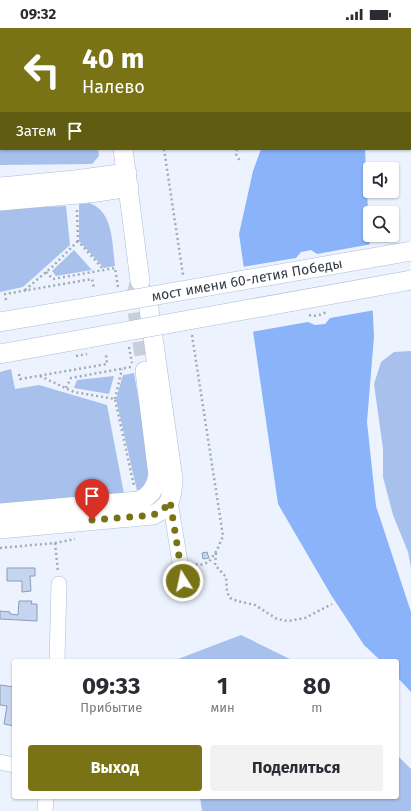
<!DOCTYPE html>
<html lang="ru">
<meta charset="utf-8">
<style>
:root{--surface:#fff;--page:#f2f2f3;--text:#2b2b33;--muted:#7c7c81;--accent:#797316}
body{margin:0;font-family:"Fira Sans",sans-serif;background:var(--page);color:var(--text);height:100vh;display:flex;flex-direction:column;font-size:15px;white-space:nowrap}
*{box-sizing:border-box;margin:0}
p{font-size:13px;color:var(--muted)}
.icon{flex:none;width:22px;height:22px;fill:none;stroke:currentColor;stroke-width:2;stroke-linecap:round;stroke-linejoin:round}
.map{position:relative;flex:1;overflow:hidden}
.drawer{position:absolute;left:12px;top:631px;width:387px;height:140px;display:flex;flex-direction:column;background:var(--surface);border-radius:4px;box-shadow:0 1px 3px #0004}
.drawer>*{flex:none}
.banner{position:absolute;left:0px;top:0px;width:411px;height:122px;box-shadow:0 1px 3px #0004;background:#797316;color:#fff;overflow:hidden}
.buttons{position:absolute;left:363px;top:134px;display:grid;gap:8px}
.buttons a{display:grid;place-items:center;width:36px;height:36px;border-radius:4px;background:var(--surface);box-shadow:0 1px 3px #0004;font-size:20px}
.pin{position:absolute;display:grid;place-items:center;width:34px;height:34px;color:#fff;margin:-41px -17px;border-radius:50% 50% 50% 0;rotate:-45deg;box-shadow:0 0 4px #0007}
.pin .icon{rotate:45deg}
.me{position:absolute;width:44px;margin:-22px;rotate:350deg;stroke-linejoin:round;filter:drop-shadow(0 0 3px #0008)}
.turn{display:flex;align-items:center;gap:14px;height:84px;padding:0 16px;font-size:18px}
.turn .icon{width:52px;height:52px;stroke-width:2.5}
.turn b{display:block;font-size:28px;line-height:34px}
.then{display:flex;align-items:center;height:38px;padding:0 16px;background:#0003;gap:8px;font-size:15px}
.eta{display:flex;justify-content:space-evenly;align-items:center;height:68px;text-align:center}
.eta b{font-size:24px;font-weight:700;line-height:28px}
.button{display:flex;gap:8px;margin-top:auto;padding:8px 16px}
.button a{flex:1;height:46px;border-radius:4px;background:var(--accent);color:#fff;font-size:16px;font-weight:700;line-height:46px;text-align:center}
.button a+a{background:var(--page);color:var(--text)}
.status{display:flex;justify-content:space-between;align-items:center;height:28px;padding:0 20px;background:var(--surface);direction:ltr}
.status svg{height:11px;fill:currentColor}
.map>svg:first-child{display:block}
.green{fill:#a7c1ec}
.water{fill:#8ab3f9}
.pier{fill:#ecf3fe}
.building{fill:#c5d5ef;stroke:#8d9cb5}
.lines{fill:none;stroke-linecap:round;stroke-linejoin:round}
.major-tunnel{stroke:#c8cfda;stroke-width:19;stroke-dasharray:19 10;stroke-linecap:butt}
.minor-casing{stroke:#adbcd6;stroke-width:16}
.major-casing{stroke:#adbcd6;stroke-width:20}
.path{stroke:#a3aab5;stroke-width:2.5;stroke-dasharray:2 3;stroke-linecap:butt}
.minor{stroke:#fff;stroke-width:15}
.major{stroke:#fff;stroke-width:19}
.major-bridge-casing{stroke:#adbcd6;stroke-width:20;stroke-linecap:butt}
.path-bridge{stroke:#a3aab5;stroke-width:2.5;stroke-dasharray:2 3;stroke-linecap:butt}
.major-bridge{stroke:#fff;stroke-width:19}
.route{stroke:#797316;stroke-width:7;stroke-dasharray:0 12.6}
.labels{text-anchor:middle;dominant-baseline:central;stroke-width:4;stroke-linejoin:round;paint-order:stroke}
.street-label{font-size:14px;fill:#373d48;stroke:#fff}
</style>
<div class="status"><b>09:32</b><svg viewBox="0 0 49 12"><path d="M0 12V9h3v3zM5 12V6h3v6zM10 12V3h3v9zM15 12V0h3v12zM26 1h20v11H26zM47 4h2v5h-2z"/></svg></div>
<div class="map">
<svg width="411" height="783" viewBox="0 0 411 783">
<rect width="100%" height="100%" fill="#ecf3fe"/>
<!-- green -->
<g class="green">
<path d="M0 0H85V1H1V121H98L99 128 92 136 0 137Z"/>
<path d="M89 175C114 183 112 217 115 238L104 240 79 213V176Z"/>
<path d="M66 178 70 217 23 259 0 264V181Z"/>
<path d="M74 222 92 242 56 248 52 243Z"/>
<path d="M411 323V540L408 524 393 487 383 449V421L374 356 381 334 394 324Z"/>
<path d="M11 341 15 361 39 357 107 377 125 471 0 481V344Z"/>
<path d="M134 345 151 443 150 451 138 467 116 371 123 347Z"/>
<path d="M114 348 109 366 74 360 77 352Z"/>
<path d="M241 607 294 633H178V631Z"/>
<path d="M397 727 411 741V783H202L200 769H397Z"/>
</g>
<!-- water -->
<g class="water">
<path d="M310 0H411V8L410 9V1H310Z"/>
<path d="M261 121H365L374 308 367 394 376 478 411 584V664L397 649V633H381L364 617 331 567 278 476 239 206 253 143Z"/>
</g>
<!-- pier -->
<path class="pier" d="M372 216 375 282 330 290 325 296 315 297 308 294 251 304 242 239 296 230 301 224 311 222 317 226Z"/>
<!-- building -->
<g class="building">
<path d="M207 524 209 530 203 531 202 525Z"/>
<path d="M7 540H35V548H30L31 563 22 564V553H7Z"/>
<path d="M19 573H32L31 576H37V593L0 591V583L10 584V586L18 587Z"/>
<path d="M0 657 14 659V698L4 696 7 678 0 677Z"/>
</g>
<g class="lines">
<!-- major-tunnel -->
<path class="major-tunnel" d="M139 256 135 270 144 327"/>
<!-- minor casing -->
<g class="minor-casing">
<g id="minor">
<path d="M170 473 183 553"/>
<path d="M57 633 59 556"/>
<path d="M0 734 14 737"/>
<path d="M45 783 46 769"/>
</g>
</g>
<!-- major casing -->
<g class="major-casing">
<g id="major">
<path d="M108 0V1"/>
<path d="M123 121 140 253"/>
<path d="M0 159 75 152 127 145"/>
<path d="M0 173 90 165 129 159"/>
<path d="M0 294 83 280"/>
<path d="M0 326 89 310"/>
<path d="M0 485 139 473C151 468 156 459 158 447L145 343"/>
<path d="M0 501 153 487C171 479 172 470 173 451L147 267"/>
</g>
</g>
<!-- path -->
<g class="path">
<path d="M74 0V1"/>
<path d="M0 110 1 109"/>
<path d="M164 121 183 247"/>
<path d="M237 121 236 126 240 133"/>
<path d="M77 182 78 213 103 241"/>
<path d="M46 244 53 251 115 240 118 259"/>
<path d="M25 262 52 239 78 213"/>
<path d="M6 272 5 266 92 251 94 260"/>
<path d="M192 307 223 508 217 522 209 534 200 537 194 536"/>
<path d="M129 319 132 335"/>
<path d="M19 346 20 351 107 336 106 327"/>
<path d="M40 348 74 364 115 371 134 458"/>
<path d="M66 360 71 350 131 339"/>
<path d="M115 371 122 341"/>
<path d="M55 515 58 544"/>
<path d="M0 520 55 515 75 511"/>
<path d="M216 525 215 537 226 549 227 564 230 570 237 573 255 577 277 591 288 593 305 590 332 576"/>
</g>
<!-- minor -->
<use href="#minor" class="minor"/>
<!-- major -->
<use href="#major" class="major"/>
<!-- major-bridge casing -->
<g class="major-bridge-casing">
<g id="major-bridge">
<path d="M83 280 411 223"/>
<path d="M89 310 411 252"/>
</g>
</g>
<!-- path-bridge -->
<g class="path-bridge">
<path d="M309 287C315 289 321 287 326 284"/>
<path d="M76 328 87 326"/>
</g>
<!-- major-bridge -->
<use href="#major-bridge" class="major-bridge"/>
</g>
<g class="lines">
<!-- route -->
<path class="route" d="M92 492 153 487 163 482 170 473 183 553"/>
</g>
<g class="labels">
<!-- street labels -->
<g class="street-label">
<text transform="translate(247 252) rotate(-10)">мост имени 60-летия Победы</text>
</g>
</g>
</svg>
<div class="buttons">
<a><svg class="icon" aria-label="sound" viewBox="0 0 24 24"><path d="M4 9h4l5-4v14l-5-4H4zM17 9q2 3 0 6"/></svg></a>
<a><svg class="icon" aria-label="search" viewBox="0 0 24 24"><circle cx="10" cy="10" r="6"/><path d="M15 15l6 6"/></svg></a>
</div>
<div class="pin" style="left:92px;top:492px;background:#d93025"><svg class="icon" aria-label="arrive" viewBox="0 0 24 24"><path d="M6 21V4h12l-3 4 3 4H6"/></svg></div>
<svg class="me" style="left:183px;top:553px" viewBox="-20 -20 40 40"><circle r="17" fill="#797316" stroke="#fff" stroke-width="3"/><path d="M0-11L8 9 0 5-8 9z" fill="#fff"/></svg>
<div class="banner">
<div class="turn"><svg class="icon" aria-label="left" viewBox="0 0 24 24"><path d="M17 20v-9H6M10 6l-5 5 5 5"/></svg><div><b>40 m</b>Налево</div></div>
<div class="then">Затем<svg class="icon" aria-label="arrive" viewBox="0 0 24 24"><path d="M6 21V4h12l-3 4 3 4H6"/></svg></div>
</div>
<section class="drawer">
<div class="eta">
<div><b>09:33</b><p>Прибытие</p></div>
<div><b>1</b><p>мин</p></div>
<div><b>80</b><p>m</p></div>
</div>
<div class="button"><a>Выход</a><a>Поделиться</a></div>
</section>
</div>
